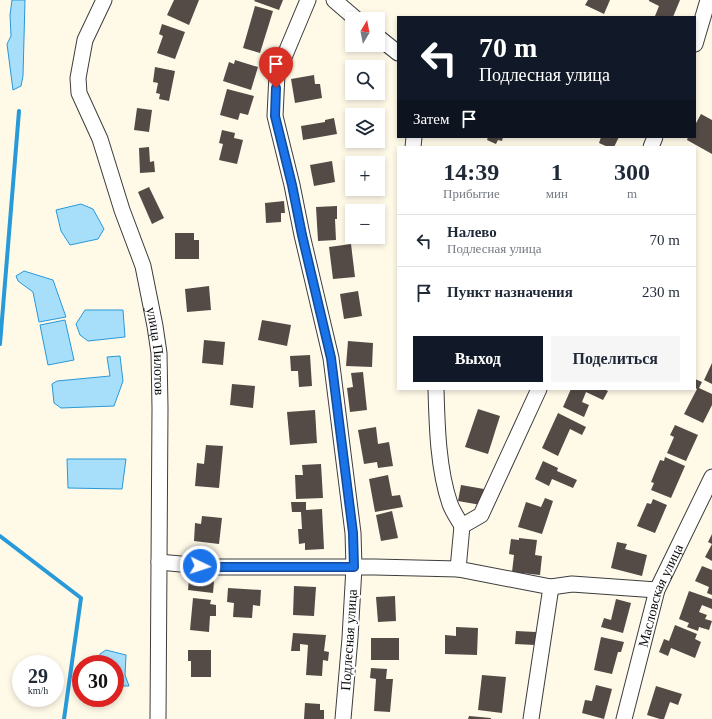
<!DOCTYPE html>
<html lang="ru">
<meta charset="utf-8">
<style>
:root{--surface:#fff;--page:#f6f6f7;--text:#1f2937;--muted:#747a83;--line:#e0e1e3;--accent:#111827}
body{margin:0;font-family:Georgia,serif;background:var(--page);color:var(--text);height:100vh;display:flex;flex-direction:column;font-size:15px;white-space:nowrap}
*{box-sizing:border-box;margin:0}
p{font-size:13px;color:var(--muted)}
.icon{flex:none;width:22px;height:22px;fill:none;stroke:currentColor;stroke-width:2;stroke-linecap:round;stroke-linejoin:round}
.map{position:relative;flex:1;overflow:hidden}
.details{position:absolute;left:397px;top:146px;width:299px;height:244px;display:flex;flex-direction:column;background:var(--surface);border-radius:0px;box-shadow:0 2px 6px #0003}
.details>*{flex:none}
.banner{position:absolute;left:397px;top:16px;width:299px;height:122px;border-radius:0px;box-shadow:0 2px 6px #0003;background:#111827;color:#fff;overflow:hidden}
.needle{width:26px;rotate:10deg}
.fabs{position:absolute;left:345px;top:12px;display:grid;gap:8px}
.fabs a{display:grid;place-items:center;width:40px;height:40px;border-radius:0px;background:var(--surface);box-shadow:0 2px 6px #0003;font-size:20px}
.speed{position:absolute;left:12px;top:655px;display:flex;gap:8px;font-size:20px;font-weight:700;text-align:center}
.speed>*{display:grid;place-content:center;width:52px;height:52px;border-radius:50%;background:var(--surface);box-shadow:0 2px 6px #0003;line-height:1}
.speed small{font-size:10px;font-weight:400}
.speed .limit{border:6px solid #d22;background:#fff;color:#111}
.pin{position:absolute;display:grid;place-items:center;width:34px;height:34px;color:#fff;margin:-41px -17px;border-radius:50% 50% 50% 0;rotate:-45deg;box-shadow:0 0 4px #0007}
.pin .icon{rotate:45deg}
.me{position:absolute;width:44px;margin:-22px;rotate:94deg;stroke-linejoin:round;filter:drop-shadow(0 0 3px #0008)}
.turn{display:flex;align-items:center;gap:14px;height:84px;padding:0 16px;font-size:18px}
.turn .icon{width:52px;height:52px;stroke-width:2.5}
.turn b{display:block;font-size:28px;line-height:34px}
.then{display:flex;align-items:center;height:38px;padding:0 16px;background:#0003;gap:8px;font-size:15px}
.eta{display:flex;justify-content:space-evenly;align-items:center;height:68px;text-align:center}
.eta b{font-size:24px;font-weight:600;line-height:28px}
.button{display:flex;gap:8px;margin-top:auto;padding:8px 16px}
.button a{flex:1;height:46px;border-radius:0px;background:var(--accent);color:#fff;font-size:16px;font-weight:600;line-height:46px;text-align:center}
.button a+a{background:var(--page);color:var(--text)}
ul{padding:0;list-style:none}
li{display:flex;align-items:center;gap:12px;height:52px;padding:0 16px;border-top:1px solid var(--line)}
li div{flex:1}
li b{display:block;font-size:15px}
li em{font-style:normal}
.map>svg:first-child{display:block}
.water{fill:#a7dffb;stroke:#2899d9}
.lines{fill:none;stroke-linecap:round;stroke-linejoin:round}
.stream{stroke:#2899d9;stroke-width:4}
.building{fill:#544b46}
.minor-casing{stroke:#3d3d3d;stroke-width:17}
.minor{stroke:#fff;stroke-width:15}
.route-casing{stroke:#114b97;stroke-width:10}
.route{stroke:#1a73e8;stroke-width:7}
.labels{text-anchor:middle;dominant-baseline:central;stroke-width:4;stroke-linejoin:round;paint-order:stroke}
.street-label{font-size:14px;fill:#0a0a0a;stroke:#fff}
</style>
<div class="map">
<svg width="712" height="719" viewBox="0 0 712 719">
<rect width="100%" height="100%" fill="#fffae8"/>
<!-- water -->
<g class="water">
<path d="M12 0H25L23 76 21 86 13 90 7 44 11 36 10 15Z"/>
<path d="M81 204 93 209 104 229 98 239 70 245 61 231 56 210Z"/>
<path d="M24 271 53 280 66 317 39 322 33 292 18 281 16 276Z"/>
<path d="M85 310H123L125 337 88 341 80 335 76 324Z"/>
<path d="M65 320 74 360 48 365 40 325Z"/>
<path d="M120 356 123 381 114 406 61 408 54 403 52 384 57 381 110 376 107 357Z"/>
<path d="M67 459H126L122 489 68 488Z"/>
<path d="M106 650 126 655 125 675 129 686H115V664H98L100 654Z"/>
</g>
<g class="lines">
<!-- stream -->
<g class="stream">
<path d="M0 344 19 111"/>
<path d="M0 536 81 598 64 719"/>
</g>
</g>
<!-- building -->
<g class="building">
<path d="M174 0H199L189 25 167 15Z"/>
<path d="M255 0H283L279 10 254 1Z"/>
<path d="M588 0H610L604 14 585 5Z"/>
<path d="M649 0H680L673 17 655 16 659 6 649 1Z"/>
<path d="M255 6 273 11 260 53 243 48Z"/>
<path d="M162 24 185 32 175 59 157 53 163 36 159 34Z"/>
<path d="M235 60 258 67 251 90 223 81 229 62 234 64Z"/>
<path d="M155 67 175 71 169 101 159 99 160 94 156 93 158 83 153 82Z"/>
<path d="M314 75 315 84H320L322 98 295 103 291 79Z"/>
<path d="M227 89 254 96 248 115 240 113 238 120 220 115Z"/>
<path d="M137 108 152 110 149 132 134 130Z"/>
<path d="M701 114 712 120V154L687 140 688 137H695V125Z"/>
<path d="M334 118 337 134 303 140 301 126 325 122V120Z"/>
<path d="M222 130 235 133 234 138 243 140 237 164 219 160 223 144 219 143Z"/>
<path d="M488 137H503L502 141 498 140 496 144 487 140Z"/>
<path d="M601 137H619L614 147H608L599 143Z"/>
<path d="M149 147 150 162 154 161 155 172 140 173 139 148Z"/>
<path d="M332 161 335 182 314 186 310 165Z"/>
<path d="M149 187 164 218 152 224 138 192Z"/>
<path d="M284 201 285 213H281V222L266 223 265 203Z"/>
<path d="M337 206V219H335L336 240 318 241 316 207Z"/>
<path d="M175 233H194V240H199V259H175Z"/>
<path d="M351 244 355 277 333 279 329 247Z"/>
<path d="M209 286 211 310 187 312 185 289Z"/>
<path d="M358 291 362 316 344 319 340 294Z"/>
<path d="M262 320 291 325 287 346 258 340Z"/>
<path d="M204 340 225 342 223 365 202 363Z"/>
<path d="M348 341 373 343 372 367 346 366Z"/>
<path d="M310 355 312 386 299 387 298 371H291L290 356Z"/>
<path d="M712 363V384L704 380Z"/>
<path d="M363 372 367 410 350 412 347 388 353 387 351 373Z"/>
<path d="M695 379 702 382 699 388 712 394V405L703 423 684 414 697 389 695 388Z"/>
<path d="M232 384 255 386 253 408 230 405Z"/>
<path d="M571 389H604L608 391 603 400 586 392 582 402 589 405 584 417 563 407Z"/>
<path d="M478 409 500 416 488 454 465 447Z"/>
<path d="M315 410 317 443 290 445 287 412Z"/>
<path d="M558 413 586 427 582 435 570 429 558 456 542 448Z"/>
<path d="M675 425 698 435 686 461 667 453 674 437 670 435Z"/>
<path d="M376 427 378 444 389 442 393 466 378 468 377 462 364 464 358 430Z"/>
<path d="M206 445 223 446 219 488 195 486 197 463 204 464Z"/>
<path d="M665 457 685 466 671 498 651 490 654 483 651 482 660 460 664 461Z"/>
<path d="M543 461 558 468 557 471 577 480 573 488 552 479 549 486 535 479Z"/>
<path d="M321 464 323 498 296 499 295 475H303L302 465Z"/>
<path d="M388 475 392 496 400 495 403 507 375 512 369 479Z"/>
<path d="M461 485 484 489 481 505 458 501Z"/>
<path d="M545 498 553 501 542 534 518 527 526 502 541 507Z"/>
<path d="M653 499 667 505 655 533 637 526 647 503 651 504Z"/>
<path d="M291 502H306V510L322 509 324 549 305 550V543L299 544 298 529H302L301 512H292Z"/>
<path d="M392 511 398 538 381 541 376 515Z"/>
<path d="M202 516 222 518 219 544 194 541 195 523 201 524Z"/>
<path d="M712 534V561L705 557 712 544 708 542Z"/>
<path d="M519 538 537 540 535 555 542 556 540 575 512 572 514 555 509 554 511 539 519 540Z"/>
<path d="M617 542 627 544 625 549 647 555 642 576 611 568Z"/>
<path d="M702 566 712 570V595L707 593 709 587 695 581Z"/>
<path d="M189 578 214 581 213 593 188 590Z"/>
<path d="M294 586 316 587 314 616 293 615Z"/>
<path d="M228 588 261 590 260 606 253 605 252 618 233 617 234 603 227 602Z"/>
<path d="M689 591 712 599V609L702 605 699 612 707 615 705 619 712 621 709 630 699 627 698 631 687 627 689 623 679 619Z"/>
<path d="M395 596 396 621 378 622 376 597Z"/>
<path d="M193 598 211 600 210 604 216 605V616H210L209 632 190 630Z"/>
<path d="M616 599 631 603 623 633 601 627 604 618 611 620Z"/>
<path d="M675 625 697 634 695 639 701 642 695 658 671 648 668 656 659 652 664 639 669 641Z"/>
<path d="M456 627 478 628 477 655 445 654V635L456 636Z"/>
<path d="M516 631 536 632 535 645 515 644Z"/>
<path d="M293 633 326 635 324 651 329 652 328 661 323 660 322 676 306 675 308 645 300 644V651H291Z"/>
<path d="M601 637 624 642 621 652H618L612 674 594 670Z"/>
<rect x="371" y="638" width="28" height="22"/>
<path d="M188 650H211V677H191V661H188Z"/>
<path d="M371 668 387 669 386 679H393L390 712 374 711 376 679 370 678Z"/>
<path d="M482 675 506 677 502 713 478 710Z"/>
<path d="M596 685 612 689 604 719 582 713 585 700 592 701Z"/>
<path d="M656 686 682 694 678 705 670 702 664 719H660L647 715Z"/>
<path d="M305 703 320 704V710H324V719H304Z"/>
<path d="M469 716 491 718V719H468Z"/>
</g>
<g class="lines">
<!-- minor casing -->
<g class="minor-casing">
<g id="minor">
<path id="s1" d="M104 0 85 40 78 78 79 93 100 139 122 210 143 266 155 326 159 353 160 408 158 719"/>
<path d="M308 0 277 74 275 116 292 185 302 235 331 358 353 533 354 567 350 638 343 719"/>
<path d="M334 0 356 19"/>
<path d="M378 37 398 53"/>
<path d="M695 44 708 0"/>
<path d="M413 147 414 137"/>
<path d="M651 147 655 137"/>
<path d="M436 389C437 426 438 469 450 504 453 512 458 519 462 526"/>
<path d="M159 562 213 567H375L458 569"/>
<path d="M551 587 572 584 657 590"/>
<path d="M531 719 551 587 458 569 462 526 481 515 539 389"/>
<path id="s2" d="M624 719 657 590 712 477"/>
</g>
</g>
<!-- minor -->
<use href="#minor" class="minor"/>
</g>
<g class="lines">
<!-- route casing -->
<g class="route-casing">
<path id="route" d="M200 566 213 567H354L353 533 331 358 302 235 292 185 275 116 276 88"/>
</g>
<!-- route -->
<use href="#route" class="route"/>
</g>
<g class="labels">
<!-- street labels -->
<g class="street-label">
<text stroke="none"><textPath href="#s1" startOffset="369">улица Пилотов</textPath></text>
<text stroke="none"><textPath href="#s2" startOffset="129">Масловская улица</textPath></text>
<text transform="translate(349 640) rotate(-86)">Подлесная улица</text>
</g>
</g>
</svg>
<div class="fabs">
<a><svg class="needle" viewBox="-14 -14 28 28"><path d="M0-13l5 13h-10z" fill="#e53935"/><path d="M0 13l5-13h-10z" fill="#747a83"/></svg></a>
<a><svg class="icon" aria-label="search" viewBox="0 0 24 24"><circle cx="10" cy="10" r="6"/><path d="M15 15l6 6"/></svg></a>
<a><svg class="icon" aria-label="layers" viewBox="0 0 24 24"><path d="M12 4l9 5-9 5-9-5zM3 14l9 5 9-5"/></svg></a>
<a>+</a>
<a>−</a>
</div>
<div class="speed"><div>29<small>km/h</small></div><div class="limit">30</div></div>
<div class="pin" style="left:276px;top:88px;background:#d93025"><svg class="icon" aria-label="arrive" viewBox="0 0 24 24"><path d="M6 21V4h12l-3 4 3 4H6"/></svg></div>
<svg class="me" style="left:200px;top:566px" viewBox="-20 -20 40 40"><circle r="17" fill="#1a73e8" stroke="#fff" stroke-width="3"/><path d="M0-11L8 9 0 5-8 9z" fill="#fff"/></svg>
<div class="banner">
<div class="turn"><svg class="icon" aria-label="left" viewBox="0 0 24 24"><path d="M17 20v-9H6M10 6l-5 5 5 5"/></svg><div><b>70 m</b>Подлесная улица</div></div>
<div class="then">Затем<svg class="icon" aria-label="arrive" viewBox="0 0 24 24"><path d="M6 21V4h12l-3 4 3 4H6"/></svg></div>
</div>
<section class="details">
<div class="eta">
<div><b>14:39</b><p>Прибытие</p></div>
<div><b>1</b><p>мин</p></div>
<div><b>300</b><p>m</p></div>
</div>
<ul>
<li><svg class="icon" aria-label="left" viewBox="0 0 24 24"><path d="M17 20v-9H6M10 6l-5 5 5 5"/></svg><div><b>Налево</b><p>Подлесная улица</p></div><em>70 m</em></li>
<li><svg class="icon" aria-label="arrive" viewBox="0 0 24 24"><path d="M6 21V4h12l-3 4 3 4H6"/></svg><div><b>Пункт назначения</b></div><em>230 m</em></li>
</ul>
<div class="button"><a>Выход</a><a>Поделиться</a></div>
</section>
</div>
